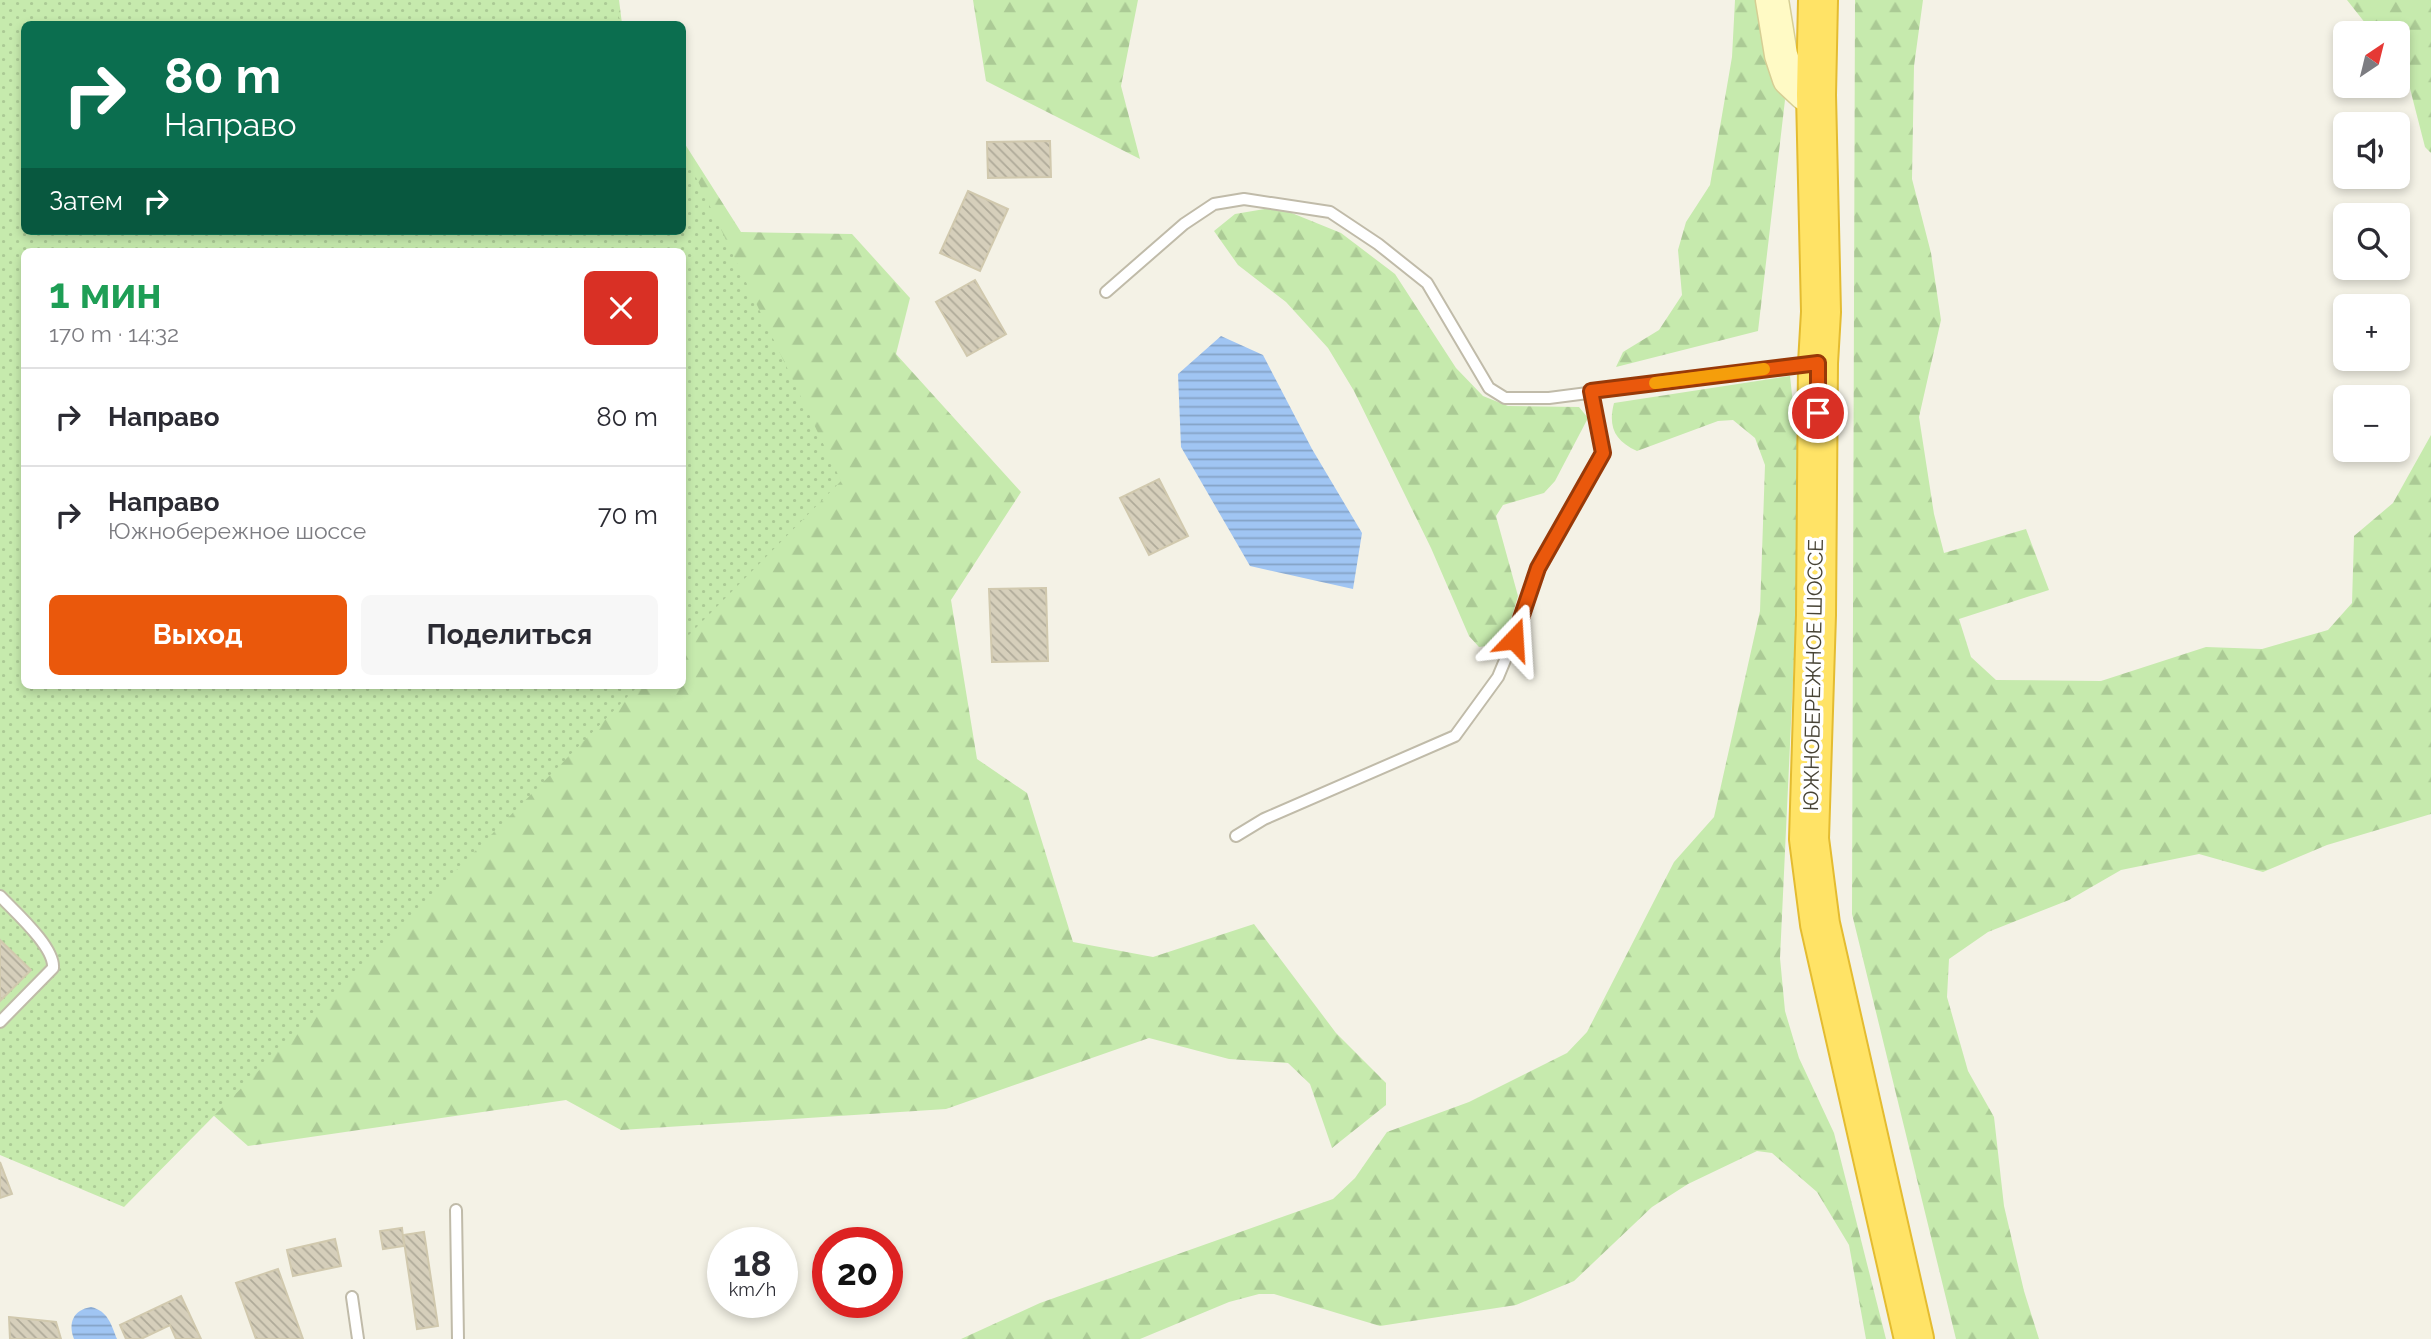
<!DOCTYPE html>
<html lang="ru">
<meta charset="utf-8">
<style>
:root{--surface:#fff;--page:#f7f7f7;--text:#2b2b33;--muted:#7c7c81;--line:#e1e1e2;--accent:#ea580c}
body{margin:0;font-family:Raleway,sans-serif;background:var(--page);color:var(--text);height:100vh;display:flex;flex-direction:column;font-size:26px;white-space:nowrap}
*{box-sizing:border-box;margin:0}
p{font-size:23px;color:var(--muted)}
.icon{flex:none;width:38px;height:38px;fill:none;stroke:currentColor;stroke-width:2;stroke-linecap:round;stroke-linejoin:round}
.map{position:relative;flex:1;overflow:hidden}
.drawer{position:absolute;left:21px;top:248px;width:665px;height:441px;display:flex;flex-direction:column;background:var(--surface);border-radius:10px;box-shadow:0 4px 10px #0003}
.drawer>*{flex:none}
.top-card{position:absolute;left:21px;top:21px;width:665px;height:214px;border-radius:10px;box-shadow:0 4px 10px #0003;background:#0b6e4f;color:#fff;overflow:hidden}
.needle{width:46px;rotate:35deg}
.tools{position:absolute;left:2333px;top:21px;display:grid;gap:14px}
.tools a{display:grid;place-items:center;width:77px;height:77px;border-radius:10px;background:var(--surface);box-shadow:0 4px 10px #0003;font-size:35px}
.speed{position:absolute;left:707px;top:1227px;display:flex;gap:14px;font-size:35px;font-weight:700;text-align:center}
.speed>*{display:grid;place-content:center;width:91px;height:91px;border-radius:50%;background:var(--surface);box-shadow:0 4px 10px #0003;line-height:1}
.speed small{font-size:18px;font-weight:400}
.speed .limit{border:10px solid #d22;background:#fff;color:#111}
.pin{position:absolute;display:grid;place-items:center;width:60px;height:60px;color:#fff;margin:-30px;border:4px solid #fff;border-radius:50%;box-shadow:0 2px 7px #0007}
.me{position:absolute;width:77px;margin:-38px;rotate:20deg;stroke-linejoin:round;filter:drop-shadow(0 0 5px #0008)}
.turn{display:flex;align-items:center;gap:24px;height:147px;padding:0 28px;font-size:32px}
.turn .icon{width:91px;height:91px;stroke-width:2.5}
.turn b{display:block;font-size:49px;line-height:60px}
.then{display:flex;align-items:center;height:66px;padding:0 28px;background:#0003;gap:14px;font-size:26px}
.round{display:grid;place-items:center;flex:none;width:74px;height:74px;border-radius:10px;background:var(--page)}
.overview{display:flex;align-items:center;justify-content:space-between;height:119px;padding:0 28px}
h1{font-size:42px;font-weight:700;line-height:52px;color:#1e9e55}
.cta{display:flex;gap:14px;margin-top:auto;padding:14px 28px}
.cta a{flex:1;height:80px;border-radius:10px;background:var(--accent);color:#fff;font-size:28px;font-weight:700;line-height:80px;text-align:center}
.cta a+a{background:var(--page);color:var(--text)}
ul{padding:0;list-style:none}
li{display:flex;align-items:center;gap:21px;height:98px;padding:0 28px;border-top:2px solid var(--line)}
li div{flex:1}
li b{display:block;font-size:26px}
li em{font-style:normal}
.map>svg:first-child{display:block}
.forest{fill:url(#forest-firs)}
.park{fill:url(#park-dots)}
.water{fill:url(#water-rules)}
.building{fill:url(#building-back-hatch);stroke:#d1c9ae;stroke-width:2}
.lines{fill:none;stroke-linecap:round;stroke-linejoin:round}
.lane-casing{stroke:#c0bba9;stroke-width:14}
.secondary-casing{stroke:#d6ce94;stroke-width:35}
.highway-casing{stroke:#e4bc30;stroke-width:42}
.lane{stroke:#fff;stroke-width:10}
.secondary{stroke:#fffac5;stroke-width:32}
.highway{stroke:#ffe366;stroke-width:38}
.route-casing{stroke:#983908;stroke-width:18}
.route{stroke:#ea580c;stroke-width:12}
.slow{stroke:#f59e0b;stroke-width:12}
.labels{text-anchor:middle;dominant-baseline:central;stroke-width:7;stroke-linejoin:round;paint-order:stroke}
.street-label{font-size:21px;fill:#474335;stroke:#fff}
</style>
<div class="map">
<svg width="2431" height="1339" viewBox="0 0 2431 1339">
<defs>
<pattern id="forest-firs" width="22" height="20" patternUnits="userSpaceOnUse" patternTransform="scale(1.75)"><rect width="22" height="20" fill="#c6eaad"/><path d="M5 1l3.5 6h-7zM16 11l3.5 6h-7z" fill="#abca95"/></pattern>
<pattern id="park-dots" width="8" height="8" patternUnits="userSpaceOnUse" patternTransform="scale(1.75)"><rect width="8" height="8" fill="#c6eaad"/><path d="M2 2h.1M6 6h.1" fill="none" stroke="#abca95" stroke-width="1.8" stroke-linecap="round"/></pattern>
<pattern id="water-rules" width="6" height="5" patternUnits="userSpaceOnUse" patternTransform="scale(1.75)"><rect width="6" height="5" fill="#a0c5f3"/><path d="M0 2.5h6" fill="none" stroke="#84a2c6"/></pattern>
<pattern id="building-back-hatch" width="6" height="6" patternUnits="userSpaceOnUse" patternTransform="scale(1.75)"><rect width="6" height="6" fill="#d6cfbb"/><path d="M-1 5l2 2M0 0l6 6M5-1l2 2" fill="none" stroke="#afaa99"/></pattern>
</defs>
<rect width="100%" height="100%" fill="#f4f2e6"/>
<!-- forest -->
<g class="forest">
<path d="M0 0H619L622 24H24V231H682L683 141 741 232 852 234 910 298 896 354 1021 492 951 600 977 759 1027 793 1073 942 1153 957 1254 924 1336 1033 1386 1083V1105L1332 1148 1310 1084 1288 1063 1229 1059 1149 1038 946 1109 621 1130 566 1100 248 1146 179 1085 24 686H682V252H24Z"/>
<path d="M973 0H1138L1121 86 1140 159 986 81Z"/>
<path d="M1735 0H1761L1785 100 1758 331 1616 367 1623 352 1659 330 1682 295 1678 250 1686 222 1710 185 1732 57Z"/>
<path d="M1855 0H1923L1914 66 1912 179 1931 253 1941 320 1919 417 1934 514 1944 553 2026 529 2049 590 1959 619 1971 657 1996 680 2101 681 2206 647 2262 649 2328 630 2352 603 2354 536 2393 503 2431 435V814L2327 845 2263 872 2199 854 2121 870 2069 900 1988 932 1949 959 1947 997 1968 1071 1994 1117 2004 1206 2024 1291 2039 1339H1956L1852 914Z"/>
<path d="M2347 0H2431V153L2425 147 2406 73 2398 63V33H2373Z"/>
<path d="M1277 207 1341 233 1395 274 1456 368 1483 396 1508 406 1579 407 1588 418 1555 481 1544 493 1503 505 1496 516 1518 596 1510 623 1494 645 1479 647 1469 636 1431 548 1354 391 1328 348 1286 302 1238 265 1214 231 1235 214Z"/>
<path d="M1790 376 1802 488 1780 958 1785 1011 1799 1058 1834 1133 1886 1339H1866L1849 1245 1817 1192 1772 1153 1757 1151 1688 1184 1652 1207 1574 1281 1516 1305 1380 1326 1274 1294H1259L1229 1302 1140 1339H961L1040 1303 1333 1199 1355 1178 1387 1132 1469 1102 1567 1053 1587 1032 1674 862 1714 817 1760 611 1765 465 1755 438 1733 420 1718 421 1637 451C1614 441 1608 426 1614 403Z"/>
</g>
<!-- park -->
<path class="park" d="M0 0H611L622 24H24V231H682L683 150 841 481 683 641 682 252H24V686H638L124 1207 0 1155Z"/>
<!-- water -->
<g class="water">
<path d="M1221 336 1263 355 1312 449 1362 533 1353 589 1250 566 1181 447 1178 374Z"/>
<path d="M91 1307C108 1311 111 1324 117 1339H74C68 1323 73 1310 91 1307Z"/>
</g>
<!-- building -->
<g class="building">
<path d="M1050 141 1051 177 988 178 987 142Z"/>
<path d="M968 191 1008 209 980 271 940 253Z"/>
<path d="M975 280 1006 334 967 356 936 302Z"/>
<path d="M1159 479 1188 536 1149 555 1120 498Z"/>
<path d="M1046 588 1048 661 992 662 989 589Z"/>
<path d="M0 940 31 970 0 1001Z"/>
<path d="M0 1162 12 1194 0 1198Z"/>
<path d="M402 1228 404 1246 383 1249 380 1231Z"/>
<path d="M424 1232 438 1326 417 1329 403 1235Z"/>
<path d="M335 1239 341 1266 293 1276 287 1250Z"/>
<path d="M278 1269 303 1339H256L236 1283Z"/>
<path d="M181 1296 201 1339H176L170 1325 141 1339H126L120 1325Z"/>
<path d="M9 1317 56 1322 61 1339H10Z"/>
</g>
<g class="lines">
<!-- lane casing -->
<g class="lane-casing">
<g id="lane">
<path d="M1106 292 1184 224 1214 204 1244 199 1330 212 1378 244 1427 283 1489 388 1505 398H1549L1812 364"/>
<path d="M1236 836 1264 819 1455 736 1498 677 1520 624 1538 568 1603 453 1591 391"/>
<path d="M0 896C14 911 55 947 53 968L0 1022"/>
<path d="M456 1210 458 1339"/>
<path d="M352 1297 358 1339"/>
</g>
</g>
<!-- secondary casing -->
<g class="secondary-casing">
<path id="secondary" d="M1772 0 1781 55 1789 79 1805 94 1816 95"/>
</g>
<!-- highway casing -->
<g class="highway-casing">
<path id="highway" d="M1818 0 1816 95 1821 312 1818 363 1816 615 1809 839 1820 924 1914 1339"/>
</g>
<!-- lane -->
<use href="#lane" class="lane"/>
<!-- secondary -->
<use href="#secondary" class="secondary"/>
<!-- highway -->
<use href="#highway" class="highway"/>
</g>
<g class="lines">
<!-- route casing -->
<g class="route-casing">
<path id="route" d="M1514 639 1538 568 1603 453 1591 391 1818 363V413"/>
</g>
<!-- route -->
<use href="#route" class="route"/>
<!-- slow -->
<path class="slow" d="M1655 383 1764 369"/>
</g>
<g class="labels">
<!-- street labels -->
<g class="street-label">
<text transform="translate(1813 675) rotate(-89)">ЮЖНОБЕРЕЖНОЕ ШОССЕ</text>
</g>
</g>
</svg>
<div class="tools">
<a><svg class="needle" viewBox="-14 -14 28 28"><path d="M0-13l5 13h-10z" fill="#e53935"/><path d="M0 13l5-13h-10z" fill="#7c7c81"/></svg></a>
<a><svg class="icon" aria-label="sound" viewBox="0 0 24 24"><path d="M4 9h4l5-4v14l-5-4H4zM17 9q2 3 0 6"/></svg></a>
<a><svg class="icon" aria-label="search" viewBox="0 0 24 24"><circle cx="10" cy="10" r="6"/><path d="M15 15l6 6"/></svg></a>
<a>+</a>
<a>−</a>
</div>
<div class="speed"><div>18<small>km/h</small></div><div class="limit">20</div></div>
<div class="pin" style="left:1818px;top:413px;background:#d93025"><svg class="icon" aria-label="arrive" viewBox="0 0 24 24"><path d="M6 21V4h12l-3 4 3 4H6"/></svg></div>
<svg class="me" style="left:1514px;top:639px" viewBox="-20 -20 40 40"><path d="M0-17L14 15 0 8-14 15z" fill="#ea580c" stroke="#fff" stroke-width="4"/></svg>
<div class="top-card">
<div class="turn"><svg class="icon" aria-label="right" viewBox="0 0 24 24"><path d="M7 20v-9h11M14 6l5 5-5 5"/></svg><div><b>80 m</b>Направо</div></div>
<div class="then">Затем<svg class="icon" aria-label="right" viewBox="0 0 24 24"><path d="M7 20v-9h11M14 6l5 5-5 5"/></svg></div>
</div>
<section class="drawer">
<div class="overview"><div><h1>1 мин</h1><p>170 m · 14:32</p></div><a class="round" style="background:#d93025;color:#fff"><svg class="icon" aria-label="close" viewBox="0 0 24 24"><path d="M6 6l12 12M18 6L6 18"/></svg></a></div>
<ul>
<li><svg class="icon" aria-label="right" viewBox="0 0 24 24"><path d="M7 20v-9h11M14 6l5 5-5 5"/></svg><div><b>Направо</b></div><em>80 m</em></li>
<li><svg class="icon" aria-label="right" viewBox="0 0 24 24"><path d="M7 20v-9h11M14 6l5 5-5 5"/></svg><div><b>Направо</b><p>Южнобережное шоссе</p></div><em>70 m</em></li>
</ul>
<div class="cta"><a>Выход</a><a>Поделиться</a></div>
</section>
</div>
